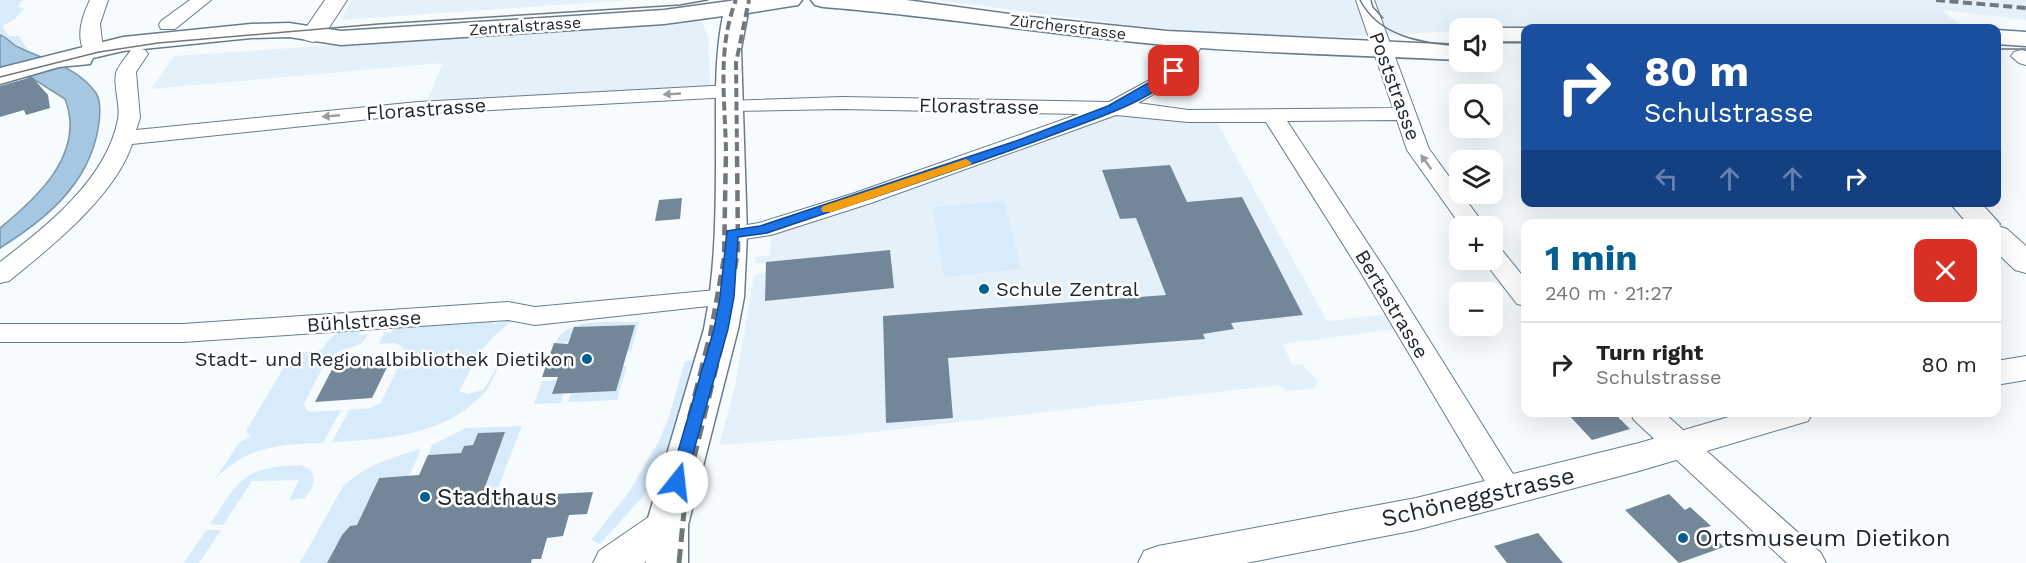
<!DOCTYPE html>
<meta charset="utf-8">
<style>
:root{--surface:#fff;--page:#f6f6f6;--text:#222;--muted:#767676;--line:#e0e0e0;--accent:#045e8f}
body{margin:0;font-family:"Work Sans",sans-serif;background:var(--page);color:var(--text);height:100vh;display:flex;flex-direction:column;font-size:22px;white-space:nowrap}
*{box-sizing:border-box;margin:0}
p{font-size:20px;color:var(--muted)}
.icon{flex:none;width:33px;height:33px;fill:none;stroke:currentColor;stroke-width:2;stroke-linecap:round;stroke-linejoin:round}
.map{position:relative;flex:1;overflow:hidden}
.side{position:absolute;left:1521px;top:219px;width:480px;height:198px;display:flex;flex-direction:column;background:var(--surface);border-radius:12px;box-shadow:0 6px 24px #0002}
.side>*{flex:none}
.guide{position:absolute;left:1521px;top:24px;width:480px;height:183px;border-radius:12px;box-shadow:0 6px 24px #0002;background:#1a4fa0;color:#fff;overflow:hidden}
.controls{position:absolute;left:1449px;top:18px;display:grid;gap:12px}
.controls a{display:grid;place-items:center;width:54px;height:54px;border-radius:12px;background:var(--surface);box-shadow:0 6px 24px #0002;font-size:30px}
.pin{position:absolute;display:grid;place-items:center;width:51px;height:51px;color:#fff;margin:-26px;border-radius:12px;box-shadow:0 3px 9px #0006}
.me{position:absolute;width:66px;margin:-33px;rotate:16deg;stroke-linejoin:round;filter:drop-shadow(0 0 4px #0008)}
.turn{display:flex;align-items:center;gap:21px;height:126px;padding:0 24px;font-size:27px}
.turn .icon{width:78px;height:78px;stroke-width:2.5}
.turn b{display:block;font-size:42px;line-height:51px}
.lanes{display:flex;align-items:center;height:57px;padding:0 24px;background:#0003;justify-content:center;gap:30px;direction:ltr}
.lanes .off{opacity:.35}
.round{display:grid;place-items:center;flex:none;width:63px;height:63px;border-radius:12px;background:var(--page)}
.overview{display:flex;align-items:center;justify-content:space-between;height:102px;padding:0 24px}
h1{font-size:36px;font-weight:700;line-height:45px;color:var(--accent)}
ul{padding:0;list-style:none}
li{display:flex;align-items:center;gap:18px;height:84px;padding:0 24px;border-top:2px solid var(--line)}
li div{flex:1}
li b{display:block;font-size:22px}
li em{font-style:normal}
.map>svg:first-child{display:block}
.built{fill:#e5f1fa}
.green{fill:#d7ebfb}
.water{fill:#a6c7e1;stroke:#7d97ab;stroke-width:1.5}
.building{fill:#738798}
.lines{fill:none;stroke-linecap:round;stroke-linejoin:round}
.minor-casing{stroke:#687c8c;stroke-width:2}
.tertiary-casing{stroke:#687c8c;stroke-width:2}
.secondary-casing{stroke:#687c8c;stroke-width:3}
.minor{fill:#fff;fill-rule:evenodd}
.tertiary{fill:#fff;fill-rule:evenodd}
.secondary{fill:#fff;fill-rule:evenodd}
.tram{stroke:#70787c;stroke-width:1.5}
.rail-far2{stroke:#70787c;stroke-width:4;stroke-dasharray:9 4.5;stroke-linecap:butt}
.rail-far1{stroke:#70787c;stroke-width:4.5;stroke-dasharray:11 6;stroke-linecap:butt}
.rail{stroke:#70787c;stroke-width:5;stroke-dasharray:14 7;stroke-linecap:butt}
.oneway{fill:#999da0}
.route{fill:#1a73e8;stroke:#114b97;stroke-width:1.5}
.slow{fill:#f59e0b}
.poi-dot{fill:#045e8f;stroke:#fff;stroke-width:2}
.labels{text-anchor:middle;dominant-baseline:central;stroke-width:5;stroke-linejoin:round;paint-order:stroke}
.far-street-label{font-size:16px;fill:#1d262c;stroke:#fff}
.street-label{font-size:20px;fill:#1d262c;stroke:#fff}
.poi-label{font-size:20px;fill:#1d262c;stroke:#fff;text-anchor:start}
.near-poi-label{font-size:24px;fill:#1d262c;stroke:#fff;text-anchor:start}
.near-street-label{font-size:24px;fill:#1d262c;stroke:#fff}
</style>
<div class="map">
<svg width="2026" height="563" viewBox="0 0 2026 563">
<rect width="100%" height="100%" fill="#f6fbfe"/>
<!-- built -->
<g class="built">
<path d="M351 0H630L341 20Z"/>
<path d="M936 0H2026V20L1942 10 1964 28H1460L1459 31 1342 37 1238 35 1143 27Z"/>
<path d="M701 20 708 37 711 97 422 113 443 63 151 89 174 56Z"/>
<path d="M1116 114 1216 121 1326 319 1330 321 1387 314 1396 329 1283 344 1292 365 1302 364 1318 381 1314 389 1286 391 1279 385 839 436 719 445 735 387 754 275 766 272V264L755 263V257L770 255 771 233 979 165Z"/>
</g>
<!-- green -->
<g class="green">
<path d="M0 0H23L17 7 24 8 15 19 2 26 8 36H19L30 53 0 35Z"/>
<path d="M1004 201 1021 269 944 277 933 207Z"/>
<path d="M514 319 493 337 480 352 459 391 468 394 483 390 504 356 517 343C511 350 505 357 500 365 494 374 491 386 484 393 445 436 386 439 332 442L349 410 370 408 381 403 405 352 403 347 395 343 379 344 384 333 391 332 393 328 494 321 493 324Z"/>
<path d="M639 322 631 351H627L634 325 574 327 569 342 556 343C566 316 614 323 639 322Z"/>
<path d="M361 330 359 335 368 334C362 351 342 345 330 358 319 370 312 390 304 404L306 410 311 412 341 410 323 443C279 444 247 446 215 479L239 443 251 436 246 431 292 354 322 350C333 331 340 331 361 330Z"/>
<path d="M695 360 660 470 648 491 600 544 591 540 629 492 658 443 669 417 685 361Z"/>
<path d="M623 366H627L617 400 568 402 571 393 615 391Z"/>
<path d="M557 380 552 394H564L561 403 534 404 542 381Z"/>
<path d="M522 426 494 498 477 509 504 432 478 433 473 445 464 446 461 453 428 455 432 445 466 428Z"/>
<path d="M421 449 409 476 378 478 357 525 350 526 334 548 328 563H300L342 488C364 465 391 458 421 449Z"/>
<path d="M301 465 311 470C316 481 313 490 304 498L289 500 299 480 252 481 223 525 210 524C241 478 241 468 301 465Z"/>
<path d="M206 530H221L199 563H184Z"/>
</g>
<!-- water -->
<path class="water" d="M0 35C7 37 11 44 18 47 46 61 77 66 96 93 102 103 100 118 98 129 88 185 46 219 0 248V228C38 197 86 153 65 99L32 78 0 70Z"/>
<!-- building -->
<g class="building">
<path d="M32 77 48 95 50 108 26 115 24 110 0 117V86Z"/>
<path d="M1170 165 1187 202 1242 197 1303 315 1231 323 1234 329 1203 334 1205 339 948 358 953 418 886 423 883 316 1166 295 1136 218 1120 219 1102 170Z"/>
<path d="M682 198 680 219 655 221 659 200Z"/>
<path d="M890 250 894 288 765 301 766 262Z"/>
<path d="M635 325 616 391 552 394 558 377H542L554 343 568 344 574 327Z"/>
<path d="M393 355 372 398 315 402 338 358Z"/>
<path d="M1566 412H1613L1630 429 1592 440Z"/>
<path d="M505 432 481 498 593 492 587 514 569 515 563 536 547 538 541 559H532L531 563H327L342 535 350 526 357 525 379 478 419 475 428 455 461 453 464 446 473 445 478 433Z"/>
<path d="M1669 494 1685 510 1690 507 1711 526 1704 528 1724 547 1679 563 1625 510Z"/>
<path d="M1538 533 1563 563H1507L1494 546Z"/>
</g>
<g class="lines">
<!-- minor casing -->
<g class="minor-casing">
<g id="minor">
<path d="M90 0H108L100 24 103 50 100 54H86C75 38 82 16 90 0Z"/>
<path d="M190 0H211L175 29H161L159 25 161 21Z"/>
<path d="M1356 0H1374L1429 149 1485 226H1461L1407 150 1397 120 1287 121 1386 271 1518 482 1523 491 1518 500 1507 503 1496 500 1360 271 1266 122H1188L1116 115 871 203 771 235 731 241 722 239 719 234 722 229 759 223 855 193 1079 114 842 109 731 111 724 109 721 105 724 101 842 97 1109 102 1157 76 1176 59 1189 36H1203L1205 40C1186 76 1172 84 1138 103L1188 110 1393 108Z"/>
<path d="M138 48 145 50 148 54 136 72 140 118 136 130 418 102 731 85 738 87 741 91 738 95 731 97 418 114 132 144C116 195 50 248 9 281L0 283V262C46 227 107 179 118 119 121 104 113 88 116 73 118 66 127 56 131 50Z"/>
<path d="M2021 50 2026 51V65L2019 63 2011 56 2014 52Z"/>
<path d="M1492 246 1501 249 1526 280V306L1517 304 1483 260H1492Z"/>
<path d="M727 289 736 291 740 297 736 303 535 325 508 320 183 342H0V324H183L508 302 535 307Z"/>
<path d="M1630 412H1663L1821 553 1826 563H1787L1634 420Z"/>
</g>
</g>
<!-- tertiary casing -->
<g class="tertiary-casing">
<g id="tertiary">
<path d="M325 0H347L321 40 313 42 305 40 301 35Z"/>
<path d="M1949 202H1980L2000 224 1998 226 2007 229 2026 246V273L2015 270 1996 252V224H1968Z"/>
<path d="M2026 356V380L1996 385V361Z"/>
<path d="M1746 412H1813L1808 421 1639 471 1416 530 1246 563H1138L1144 551 1158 546 1416 498 1639 443Z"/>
<path d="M667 509 681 514 687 525 681 536 644 563H593L599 551 653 514Z"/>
</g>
</g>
<!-- secondary casing -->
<g class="secondary-casing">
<g id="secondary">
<path d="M737 0H802L798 5 748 13 741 49 747 234 744 297 738 329 688 525V563H646V525L704 329C717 264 716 197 716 131 716 92 715 54 723 16L664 24 341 45 289 37 251 38 123 51 93 58 90 64 59 67 0 84V68L123 37 251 24 289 23 341 31 664 10Z"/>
<path d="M811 0H906L1031 17 1167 31 1460 45V60C1362 55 1263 54 1165 45 1051 35 938 16 823 7L815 5Z"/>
<path d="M1489 28H1529H1526V42H1492V28Z"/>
<path d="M1996 30 2026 32V46L1996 44Z"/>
</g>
</g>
<!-- minor -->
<use href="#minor" class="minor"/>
<!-- tertiary -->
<use href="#tertiary" class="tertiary"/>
<!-- secondary -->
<use href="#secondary" class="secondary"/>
<!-- tram -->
<g class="tram">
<path d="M1360 0C1379 37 1422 43 1460 46"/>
<path d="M1371 0 1373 7 1383 18"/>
<path d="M1492 42H1526"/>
<path d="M1996 49H2026"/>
<path d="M0 77 99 52 158 43 378 24 680 5 708 0"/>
</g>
<!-- rail-far2 -->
<g class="rail-far2">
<path d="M1936 0 2026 8"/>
<path d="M726 151C725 100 717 48 736 0"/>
<path d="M737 151 736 63 749 0"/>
</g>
<!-- rail-far1 -->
<g class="rail-far1">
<path d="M710 336 724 258 726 150"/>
<path d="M724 336 738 250 737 150"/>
</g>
<!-- rail -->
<g class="rail">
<path d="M677 500 684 439 710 335"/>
<path d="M679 563 686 491 724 335"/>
</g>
</g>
<!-- one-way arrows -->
<defs><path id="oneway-solid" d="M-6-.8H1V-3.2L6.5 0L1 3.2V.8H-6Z" transform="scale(1.5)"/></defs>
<g class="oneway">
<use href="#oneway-solid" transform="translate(672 94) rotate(177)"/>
<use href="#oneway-solid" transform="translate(331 116) rotate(175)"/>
<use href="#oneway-solid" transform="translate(1426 162) rotate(-126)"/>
</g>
<!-- route -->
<path class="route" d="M1174 68 1179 71C1156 99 1097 118 1063 131 966 168 866 199 767 233L738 237 734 297 728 329 685 482 683 486 677 488 671 486 669 482 714 329 720 297 727 231 760 226 1016 141 1108 106Z"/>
<!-- slow -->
<path class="slow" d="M966 159 972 163 970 165 832 212H823L821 209 823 206Z"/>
<!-- markers -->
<g class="poi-dot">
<circle cx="984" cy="289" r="6"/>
<circle cx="587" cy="359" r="6"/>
<circle cx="425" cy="497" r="6"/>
<circle cx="1683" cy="538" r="6"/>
</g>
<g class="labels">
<!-- far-street labels -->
<g class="far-street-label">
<text transform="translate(525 26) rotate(-4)">Zentralstrasse</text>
<text transform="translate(1068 27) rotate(7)">Zürcherstrasse</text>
</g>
<!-- street labels -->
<g class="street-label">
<text transform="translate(1395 86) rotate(70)">Poststrasse</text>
<text transform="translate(979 106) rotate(1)">Florastrasse</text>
<text transform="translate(426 109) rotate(-4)">Florastrasse</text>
<text transform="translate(1392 304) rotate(59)">Bertastrasse</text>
<text transform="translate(364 321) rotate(-4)">Bühlstrasse</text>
</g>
<!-- poi labels -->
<g class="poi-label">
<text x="996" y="289">Schule Zentral</text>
<text x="575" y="359" text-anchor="end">Stadt- und Regionalbibliothek Dietikon</text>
</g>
<!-- near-poi labels -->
<g class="near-poi-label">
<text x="437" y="497">Stadthaus</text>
<text x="1695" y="538">Ortsmuseum Dietikon</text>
</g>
<!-- near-street labels -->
<g class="near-street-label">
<text transform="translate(1478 497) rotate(-13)">Schöneggstrasse</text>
</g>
</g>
</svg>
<div class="controls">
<a><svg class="icon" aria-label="sound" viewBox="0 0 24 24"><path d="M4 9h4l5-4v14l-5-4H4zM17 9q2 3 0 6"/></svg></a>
<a><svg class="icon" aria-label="search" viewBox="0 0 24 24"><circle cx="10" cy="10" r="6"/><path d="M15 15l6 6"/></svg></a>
<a><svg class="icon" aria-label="layers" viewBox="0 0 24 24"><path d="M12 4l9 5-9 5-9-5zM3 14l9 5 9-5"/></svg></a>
<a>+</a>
<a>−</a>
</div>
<div class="pin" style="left:1174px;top:71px;background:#d93025"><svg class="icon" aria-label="arrive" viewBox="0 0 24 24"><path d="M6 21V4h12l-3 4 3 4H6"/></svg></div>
<svg class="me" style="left:677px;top:482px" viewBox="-20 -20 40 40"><circle r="19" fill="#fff"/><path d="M0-13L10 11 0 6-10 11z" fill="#1a73e8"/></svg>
<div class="guide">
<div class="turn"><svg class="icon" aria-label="right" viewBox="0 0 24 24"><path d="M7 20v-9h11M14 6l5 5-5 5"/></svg><div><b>80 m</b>Schulstrasse</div></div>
<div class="lanes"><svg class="icon off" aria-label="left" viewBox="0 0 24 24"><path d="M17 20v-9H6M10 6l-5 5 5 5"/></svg><svg class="icon off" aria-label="ahead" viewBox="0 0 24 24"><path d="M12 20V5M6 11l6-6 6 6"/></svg><svg class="icon off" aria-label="ahead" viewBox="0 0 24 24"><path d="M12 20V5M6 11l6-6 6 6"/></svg><svg class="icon" aria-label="right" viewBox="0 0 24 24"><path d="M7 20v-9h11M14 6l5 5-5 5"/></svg></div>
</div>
<section class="side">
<div class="overview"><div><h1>1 min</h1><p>240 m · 21:27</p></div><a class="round" style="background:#d93025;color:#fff"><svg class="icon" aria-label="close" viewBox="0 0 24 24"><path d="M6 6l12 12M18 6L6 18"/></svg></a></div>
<ul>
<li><svg class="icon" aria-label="right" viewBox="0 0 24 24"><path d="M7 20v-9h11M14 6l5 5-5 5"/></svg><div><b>Turn right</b><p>Schulstrasse</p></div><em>80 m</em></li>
</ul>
</section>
</div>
